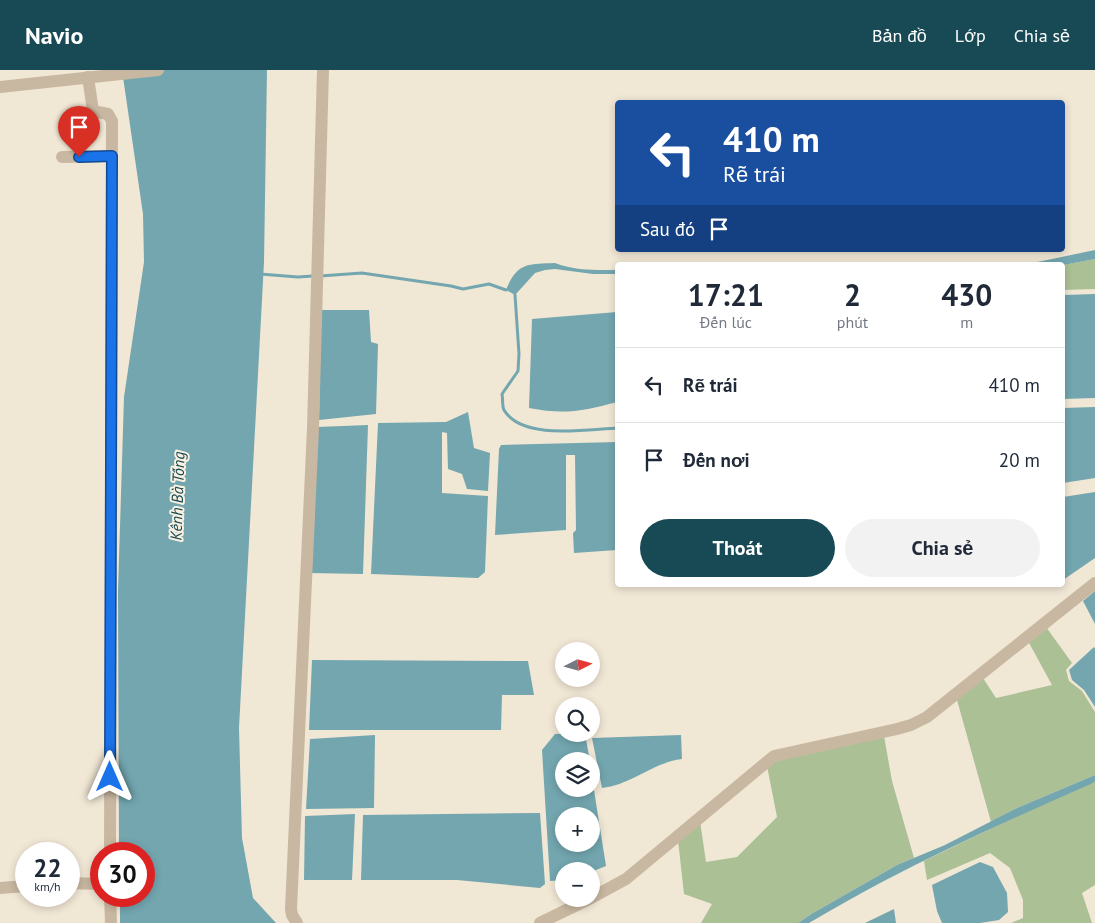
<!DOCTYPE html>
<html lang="vi">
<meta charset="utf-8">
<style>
:root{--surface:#fff;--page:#f2f2f3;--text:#1f2937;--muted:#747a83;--line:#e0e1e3;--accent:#184a55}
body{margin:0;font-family:"PT Sans",sans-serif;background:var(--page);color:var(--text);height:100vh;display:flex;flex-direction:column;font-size:19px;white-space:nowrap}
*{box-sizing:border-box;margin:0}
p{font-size:16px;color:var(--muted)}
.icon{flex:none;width:28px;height:28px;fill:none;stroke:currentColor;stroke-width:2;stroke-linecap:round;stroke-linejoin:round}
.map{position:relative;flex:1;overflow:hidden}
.drawer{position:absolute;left:615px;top:192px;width:450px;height:325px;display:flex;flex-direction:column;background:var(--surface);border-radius:5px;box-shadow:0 2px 8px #0003}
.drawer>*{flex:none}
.guide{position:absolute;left:615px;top:30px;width:450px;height:152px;border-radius:5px;box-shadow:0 2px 8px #0003;background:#1a4fa0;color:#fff;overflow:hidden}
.needle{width:32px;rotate:84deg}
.tools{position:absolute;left:555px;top:572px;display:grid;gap:10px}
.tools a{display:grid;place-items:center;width:45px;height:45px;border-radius:50%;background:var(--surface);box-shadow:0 2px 8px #0003;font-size:25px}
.speed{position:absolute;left:15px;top:772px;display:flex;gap:10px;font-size:25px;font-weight:700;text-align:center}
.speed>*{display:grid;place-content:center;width:65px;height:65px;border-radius:50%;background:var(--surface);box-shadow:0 2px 8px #0003;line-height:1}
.speed small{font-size:12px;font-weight:400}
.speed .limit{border:8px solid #d22;background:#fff;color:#111}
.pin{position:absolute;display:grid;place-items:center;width:42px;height:42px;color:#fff;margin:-51px -21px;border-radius:50% 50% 50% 0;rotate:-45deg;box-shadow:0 0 5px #0007}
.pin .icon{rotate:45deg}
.me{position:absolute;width:55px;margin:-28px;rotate:0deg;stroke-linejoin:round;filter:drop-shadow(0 0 4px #0008)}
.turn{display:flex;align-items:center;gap:18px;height:105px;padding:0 25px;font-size:22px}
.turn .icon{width:65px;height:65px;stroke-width:2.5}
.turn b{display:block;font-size:35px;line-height:42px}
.then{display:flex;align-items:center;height:48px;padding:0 25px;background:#0003;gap:10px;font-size:19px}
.eta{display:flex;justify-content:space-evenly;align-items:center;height:85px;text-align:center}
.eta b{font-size:30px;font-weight:700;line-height:35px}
.primary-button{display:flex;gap:10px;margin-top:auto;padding:10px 25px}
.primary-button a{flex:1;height:58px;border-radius:30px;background:var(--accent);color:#fff;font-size:20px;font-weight:700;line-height:58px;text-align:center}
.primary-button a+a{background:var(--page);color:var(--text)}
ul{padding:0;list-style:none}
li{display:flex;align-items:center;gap:15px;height:75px;padding:0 25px;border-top:1px solid var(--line)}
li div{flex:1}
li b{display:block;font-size:19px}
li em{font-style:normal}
header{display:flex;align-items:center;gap:30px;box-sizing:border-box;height:70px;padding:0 25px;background:var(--accent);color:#fff}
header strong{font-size:24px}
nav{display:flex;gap:28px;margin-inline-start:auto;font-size:18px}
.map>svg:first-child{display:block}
.green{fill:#acc095}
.water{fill:#73a6af;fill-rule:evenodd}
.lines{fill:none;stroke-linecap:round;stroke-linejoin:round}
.stream{stroke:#73a6af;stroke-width:3}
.minor{stroke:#c9b8a1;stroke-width:12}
.route-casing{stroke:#114b97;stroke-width:12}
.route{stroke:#1a73e8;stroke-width:9}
.labels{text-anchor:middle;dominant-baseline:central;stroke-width:4;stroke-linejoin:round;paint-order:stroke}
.water-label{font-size:16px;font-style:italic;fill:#184a55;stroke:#f9f1e1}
</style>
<header>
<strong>Navio</strong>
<nav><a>Bản đồ</a><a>Lớp</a><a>Chia sẻ</a></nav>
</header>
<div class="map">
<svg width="1095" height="853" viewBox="0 0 1095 853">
<rect width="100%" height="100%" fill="#f1e7d5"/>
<!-- green -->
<g class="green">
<path d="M1095 189V219L1063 220 1062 195Z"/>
<path d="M1046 557 1072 593 1066 600 1069 611 1082 621 1095 642V705L1017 738 991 752 957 630 983 608 996 628 1052 615 1028 571Z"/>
<path d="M884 666 892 711 914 788 897 795 813 843 798 853H701L712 834 684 824 678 770 700 751 706 792 737 787 777 747 767 696 776 691Z"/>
<path d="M1095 711V815L1082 823 1092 853H1011L1023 848V830L1010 798 990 783 927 810 924 791 1019 745Z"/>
</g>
<!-- water -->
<g class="water">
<path d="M122 0H267L264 192 239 658 242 768 253 828 276 853H120V826H144V784H119L118 521 124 327 144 192 143 144Z"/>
<path d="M1095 180V189L1063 195H1023Z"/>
<path d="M555 193C576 201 596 200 617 200V204H593L555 199 545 200 535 203 515 225 506 220C517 192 529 194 555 193Z"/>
<path d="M1095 224V328L1063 329V225Z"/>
<path d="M321 240H369L371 272 378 274 376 344 319 350Z"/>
<path d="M617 242V332C584 341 564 345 529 338L532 249Z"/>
<path d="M1095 337V408L1063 413V338Z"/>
<path d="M468 342 474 378 490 383 488 421 467 419 462 404 448 399 447 363 442 362V423L488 426 485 502 478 508 371 504 378 353 446 352Z"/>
<path d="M368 355 363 504 310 503 317 357Z"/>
<path d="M617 372V480L574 483 573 463 576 460 575 385H566V460L495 465 499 379 501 375Z"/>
<path d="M1095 422V488L1063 510V427Z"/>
<path d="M1095 521V554L1083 531Z"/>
<path d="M1094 577 1095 579V637L1084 620 1072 610 1069 600Z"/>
<path d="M312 590 528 591 534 625H502L501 660H309Z"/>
<path d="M555 664H585L590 691H564V719H591V701L606 796 591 802 564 801V810L550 811 542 680ZM564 746H591V774H564Z"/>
<path d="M375 665 374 738 306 739 310 669Z"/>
<path d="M681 665 682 689C654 692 631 715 602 718L592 668Z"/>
<path d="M1095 705V711L1093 713C1022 744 951 776 882 812 857 825 833 839 809 853H798L813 843 897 795 945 775 1017 738Z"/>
<path d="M540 743 545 814 540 818 457 810H361L363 745Z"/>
<path d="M355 744 352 810H304L305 746Z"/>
<path d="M980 792 993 797 1007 823 1008 842 999 850 980 853H942L937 841 932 815Z"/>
<path d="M894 839 896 853H865Z"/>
</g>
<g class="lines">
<!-- stream -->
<g class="stream">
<path d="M260 204 298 207 313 206"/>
<path d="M320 206 362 203 451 216 463 219 489 214 506 220"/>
<path d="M515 225 519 284 518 301 502 324C503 329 502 336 504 340 522 371 588 359 618 358"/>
</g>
<!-- minor -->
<g class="minor">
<path d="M88 7 93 41 108 44 112 51 110 784"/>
<path d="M0 17 158 0"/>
<path d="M62 87 112 86"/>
<path d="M69 813 101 814"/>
<path d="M0 818 26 816"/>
<path d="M110 826 111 853"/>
<path d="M591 828 626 809 774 686 897 659 911 655 927 647 1095 513"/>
<path d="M297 853 292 845 291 839 313 358 323 0"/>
<path d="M540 853 589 829"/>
</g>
</g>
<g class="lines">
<!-- route casing -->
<g class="route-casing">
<path id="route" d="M79 87 112 86 110 707"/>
</g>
<!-- route -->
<use href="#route" class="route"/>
</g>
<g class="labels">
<!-- water labels -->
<g class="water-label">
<text transform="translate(177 426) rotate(-88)">Kênh Bà Tống</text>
</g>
</g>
</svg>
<div class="tools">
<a><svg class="needle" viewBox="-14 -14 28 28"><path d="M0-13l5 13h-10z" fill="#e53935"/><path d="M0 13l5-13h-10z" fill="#747a83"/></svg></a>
<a><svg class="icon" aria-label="search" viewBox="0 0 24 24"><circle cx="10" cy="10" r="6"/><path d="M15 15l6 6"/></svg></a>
<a><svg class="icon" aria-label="layers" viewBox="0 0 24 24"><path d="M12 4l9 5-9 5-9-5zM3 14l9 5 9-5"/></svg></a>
<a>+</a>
<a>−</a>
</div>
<div class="speed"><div>22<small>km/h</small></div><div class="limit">30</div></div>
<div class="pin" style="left:79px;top:87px;background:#d93025"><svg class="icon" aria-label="arrive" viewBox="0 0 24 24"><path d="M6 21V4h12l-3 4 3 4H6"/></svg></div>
<svg class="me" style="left:110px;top:707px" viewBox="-20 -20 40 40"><path d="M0-17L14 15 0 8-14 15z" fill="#1a73e8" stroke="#fff" stroke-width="4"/></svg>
<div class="guide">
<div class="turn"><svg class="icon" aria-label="left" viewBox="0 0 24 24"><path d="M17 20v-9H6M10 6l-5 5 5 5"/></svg><div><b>410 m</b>Rẽ trái</div></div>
<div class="then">Sau đó<svg class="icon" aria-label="arrive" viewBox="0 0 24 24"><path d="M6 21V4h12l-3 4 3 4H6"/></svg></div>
</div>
<section class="drawer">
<div class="eta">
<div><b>17:21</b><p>Đến lúc</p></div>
<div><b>2</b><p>phút</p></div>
<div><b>430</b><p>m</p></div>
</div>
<ul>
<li><svg class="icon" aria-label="left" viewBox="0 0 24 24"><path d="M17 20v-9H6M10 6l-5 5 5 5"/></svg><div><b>Rẽ trái</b></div><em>410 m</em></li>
<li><svg class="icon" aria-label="arrive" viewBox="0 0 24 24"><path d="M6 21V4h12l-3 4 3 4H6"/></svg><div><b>Đến nơi</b></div><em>20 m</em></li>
</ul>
<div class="primary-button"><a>Thoát</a><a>Chia sẻ</a></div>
</section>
</div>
